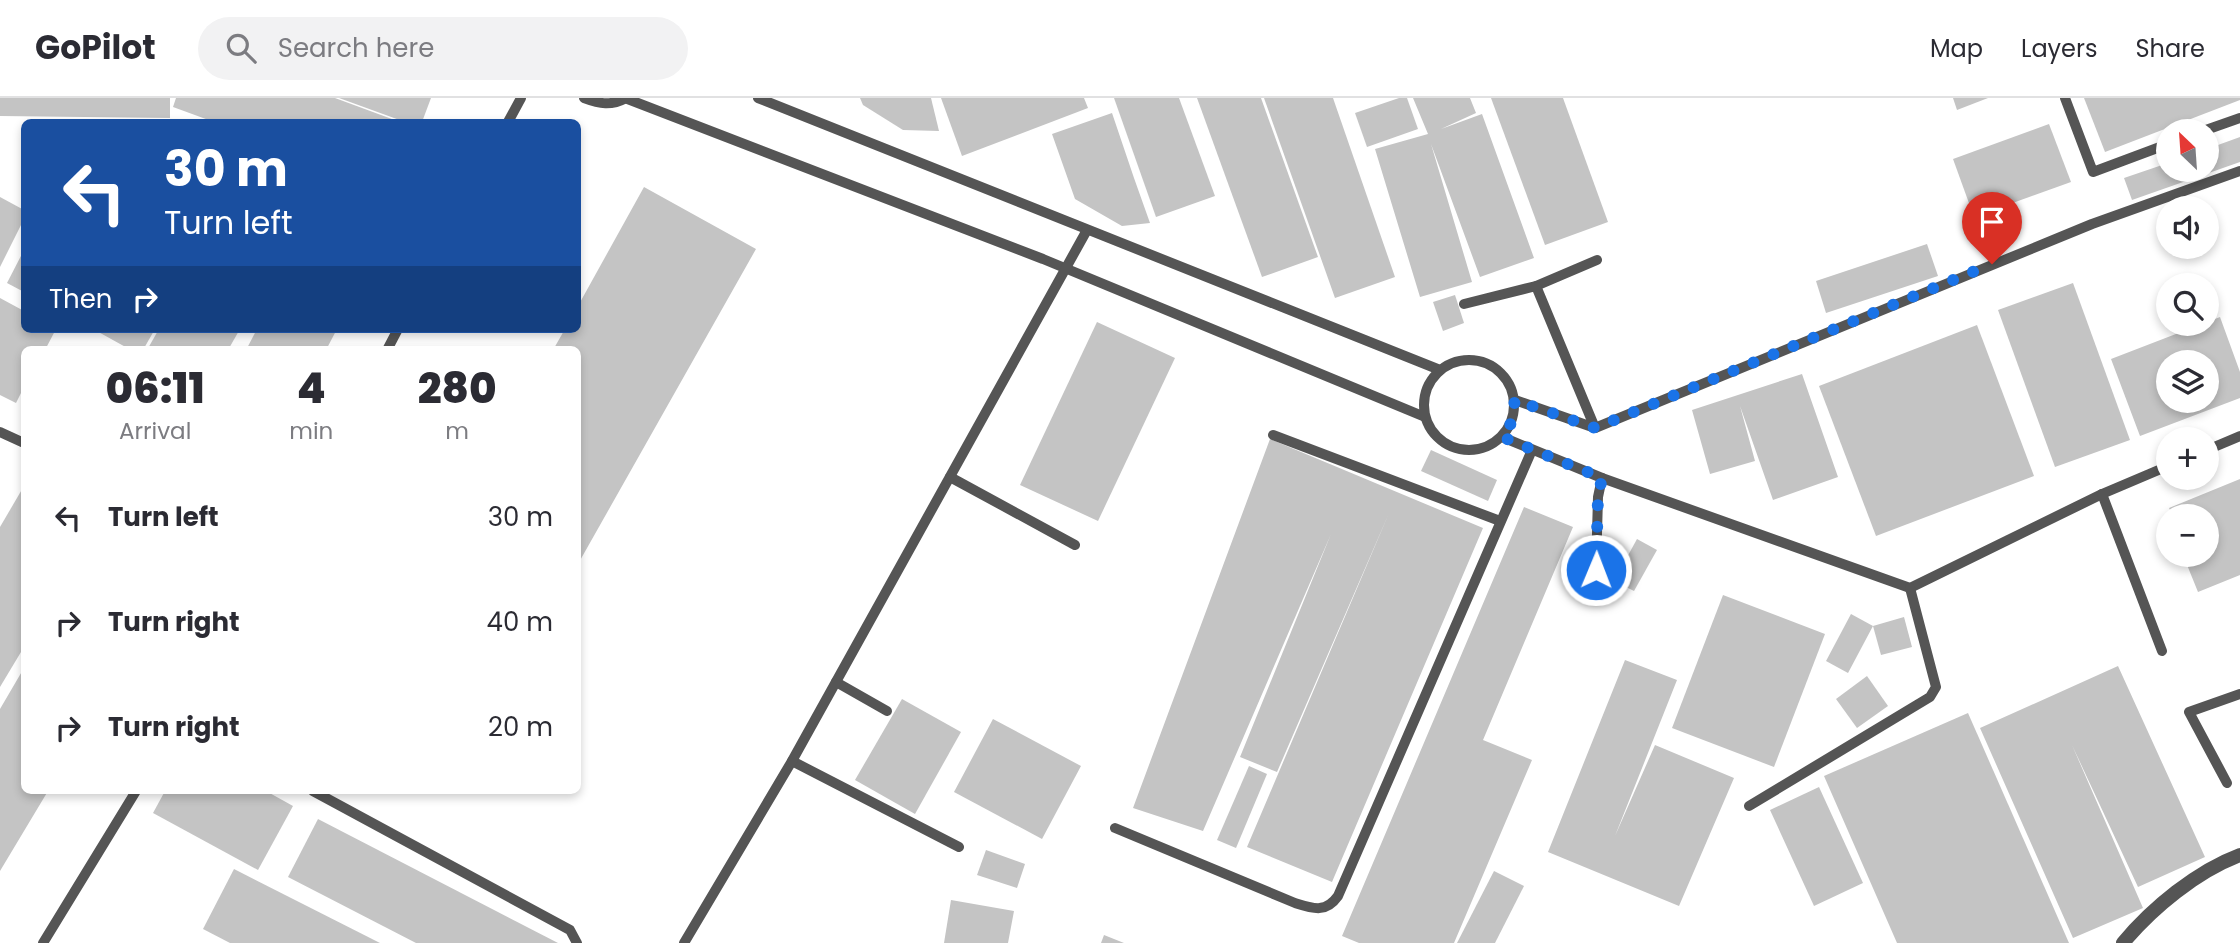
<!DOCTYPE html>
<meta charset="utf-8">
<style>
:root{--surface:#fff;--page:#f2f2f3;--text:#2b2b33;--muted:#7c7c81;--line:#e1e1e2}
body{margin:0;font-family:Poppins,sans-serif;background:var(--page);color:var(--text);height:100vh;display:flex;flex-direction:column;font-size:26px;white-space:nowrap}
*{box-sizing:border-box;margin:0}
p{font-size:23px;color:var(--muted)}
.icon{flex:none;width:38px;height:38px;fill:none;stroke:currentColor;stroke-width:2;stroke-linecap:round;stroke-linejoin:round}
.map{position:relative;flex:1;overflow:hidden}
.drawer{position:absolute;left:21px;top:248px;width:560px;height:448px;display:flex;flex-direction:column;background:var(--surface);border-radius:10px;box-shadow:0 4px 10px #0003}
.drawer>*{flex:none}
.top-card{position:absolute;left:21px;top:21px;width:560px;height:214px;border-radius:10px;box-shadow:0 4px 10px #0003;background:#1a4fa0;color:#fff;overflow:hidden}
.needle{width:46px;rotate:335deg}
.fabs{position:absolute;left:2156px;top:21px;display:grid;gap:14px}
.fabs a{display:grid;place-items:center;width:63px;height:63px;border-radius:50%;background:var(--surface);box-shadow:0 4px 10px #0003;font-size:35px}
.pin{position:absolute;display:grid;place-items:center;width:60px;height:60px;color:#fff;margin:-72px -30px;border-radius:50% 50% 50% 0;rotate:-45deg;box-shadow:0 0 7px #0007}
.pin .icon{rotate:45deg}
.me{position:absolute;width:77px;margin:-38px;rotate:1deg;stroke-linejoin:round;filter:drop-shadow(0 0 5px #0008)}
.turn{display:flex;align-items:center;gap:24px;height:147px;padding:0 28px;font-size:32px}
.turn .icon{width:91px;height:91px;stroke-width:2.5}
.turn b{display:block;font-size:49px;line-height:60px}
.then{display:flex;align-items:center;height:66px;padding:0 28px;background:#0003;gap:14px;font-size:26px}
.eta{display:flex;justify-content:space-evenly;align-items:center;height:119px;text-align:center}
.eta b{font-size:42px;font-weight:800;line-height:49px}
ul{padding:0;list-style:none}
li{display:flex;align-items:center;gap:21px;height:105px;padding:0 28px}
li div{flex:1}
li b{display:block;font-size:26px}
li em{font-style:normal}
header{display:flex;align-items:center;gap:42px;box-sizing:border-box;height:98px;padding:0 35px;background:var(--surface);border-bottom:2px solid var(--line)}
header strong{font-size:33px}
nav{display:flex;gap:38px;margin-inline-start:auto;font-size:24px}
.search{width:490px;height:63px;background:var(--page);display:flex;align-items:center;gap:18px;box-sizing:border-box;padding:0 24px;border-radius:38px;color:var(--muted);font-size:26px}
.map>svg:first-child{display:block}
.building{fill:#c4c4c4;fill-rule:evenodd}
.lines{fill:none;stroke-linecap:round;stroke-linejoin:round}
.service{stroke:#555;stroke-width:10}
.minor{stroke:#555;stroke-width:14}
.route{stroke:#1a73e8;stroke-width:12;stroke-dasharray:0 21.6}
</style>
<header>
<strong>GoPilot</strong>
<div class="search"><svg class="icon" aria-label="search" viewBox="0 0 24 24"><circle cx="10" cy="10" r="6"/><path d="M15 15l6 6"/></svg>Search here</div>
<nav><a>Map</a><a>Layers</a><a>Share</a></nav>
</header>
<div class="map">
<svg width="2240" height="845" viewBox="0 0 2240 845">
<rect width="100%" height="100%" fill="#fff"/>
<!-- building -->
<g class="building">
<path d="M0 0H170V20L0 18Z"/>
<path d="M176 0H335L400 24H214L173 9Z"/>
<path d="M339 0H431L422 24H405Z"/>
<path d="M860 0H931L939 33 903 32 863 7Z"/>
<path d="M941 0H1084L1088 10 962 58Z"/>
<path d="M1114 0H1179L1215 98 1156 119Z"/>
<path d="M1197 0H1261L1318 159 1262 179Z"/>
<path d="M1264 0H1333L1395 179 1335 200Z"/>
<path d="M1399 0H1407L1418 31 1367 49 1355 15Z"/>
<path d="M1413 0H1470L1476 15 1441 31 1482 16 1534 160 1480 179 1431 46 1472 184 1420 199 1375 51 1428 36Z"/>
<path d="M1491 0H1563L1608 124 1545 147Z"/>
<path d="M1953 0H1988L1957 12Z"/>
<path d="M2084 0H2240V2L2105 54Z"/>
<path d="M1112 15 1134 80 1150 125 1122 128 1075 101 1052 36Z"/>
<path d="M2049 26 2071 84 1974 119 1953 61Z"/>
<path d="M2240 39V64L2132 102 2124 80 2168 65V72H2207V51Z"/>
<path d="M644 89 756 151 578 466V252H553L565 231H578V208Z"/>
<path d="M0 99 24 112V121L0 169Z"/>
<path d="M1927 146 1938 178 1826 215 1816 183Z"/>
<path d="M24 152V194L7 185Z"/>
<path d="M2073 185 2130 342 2055 369 1998 212Z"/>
<path d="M1455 197 1464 225 1443 233 1433 204Z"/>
<path d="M0 200 24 213V231H56L45 252H24V289L16 305 0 297Z"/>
<path d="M2220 219 2240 274V300L2140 338 2111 261ZM2168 264H2207V303H2168Z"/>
<path d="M1097 224 1175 260 1098 423 1020 387Z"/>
<path d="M1977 227 2034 378 1876 438 1819 288Z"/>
<path d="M93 231H155L143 252H131Z"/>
<path d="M159 231H240L228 252H147Z"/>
<path d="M257 231H337L326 252H246Z"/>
<path d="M1802 276 1838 379 1773 402 1740 308 1755 363 1710 376 1692 312Z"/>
<path d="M1270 341 1483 430 1332 784 1247 749 1389 415 1277 674 1240 659 1331 436 1203 733 1133 710Z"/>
<path d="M1431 352 1497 382 1488 403 1421 373Z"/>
<path d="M2240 381V477L2198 494 2183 457H2207V418H2173L2169 410Z"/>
<path d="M24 388V549L0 589V429Z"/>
<path d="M1524 409 1573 429 1483 642 1532 662 1454 845H1359L1342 838Z"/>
<path d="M1637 441 1657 452 1634 493 1614 483Z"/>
<path d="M1723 497 1825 536 1774 669 1672 630Z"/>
<path d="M1851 516 1873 528 1848 575 1826 563Z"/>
<path d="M1904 519 1912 549 1881 557 1873 528Z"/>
<path d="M1625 562 1677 582 1615 738 1655 647 1734 680 1679 808 1548 754Z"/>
<path d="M2118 568 2205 759 2138 789 2072 647 2143 810 2073 840 1980 630Z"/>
<path d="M24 570V693H48L0 773V611Z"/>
<path d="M1867 578 1888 608 1857 630 1836 601Z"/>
<path d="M902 601 961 634 915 716 855 682Z"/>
<path d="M1968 615 2069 845H1897L1824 678Z"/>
<path d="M993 621 1081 668 1042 741 954 694Z"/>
<path d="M1249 668 1267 676 1236 750 1217 742Z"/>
<path d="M1819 689 1863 785 1814 808 1770 712Z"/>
<path d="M165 693H266L293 708 258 772 153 715Z"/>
<path d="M318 721 558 845H416L288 779Z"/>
<path d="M986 752 1025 766 1017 790 977 777Z"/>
<path d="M234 771 380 845H230L203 831Z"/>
<path d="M1494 773 1524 788 1495 845H1457Z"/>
<path d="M951 802 1014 813 1008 845H944Z"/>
<path d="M1104 837 1124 845H1101Z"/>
</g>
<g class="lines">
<!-- service -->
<g class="service">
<path d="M584 0C600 6 611 8 626 0"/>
<path d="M625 0 1043 161 1425 319"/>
<path d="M758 0 1440 272"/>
<path d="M2065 0 2093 74 2168 46"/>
<path d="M508 24 521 0"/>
<path d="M2203 33 2240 20"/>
<path d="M1536 188 1597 162"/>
<path d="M1464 206 1536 188 1595 330"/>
<path d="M387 252 398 231"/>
<circle cx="1469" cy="307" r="45"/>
<path d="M1515 302 1595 330 2092 126 2240 73"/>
<path d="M0 334 24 345"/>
<path d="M1273 337 1500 423"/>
<path d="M1502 339 1602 380 1910 490 2102 396 2168 368"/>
<path d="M2207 352 2240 338"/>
<path d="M950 379 1075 447"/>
<path d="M2102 396 2162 553"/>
<path d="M1596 472 1598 399 1602 380"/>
<path d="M836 584 887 613"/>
<path d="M792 663 959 749"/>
<path d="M2227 685 2189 614 2240 596"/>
<path d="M313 693 570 832 577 845"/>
<path d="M1749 708 1930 599 1936 589 1910 490"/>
<path d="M1115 730 1295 805C1314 811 1326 815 1338 798L1532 352"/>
<path d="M43 845 136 693"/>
<path d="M684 845 792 663 1087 132"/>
</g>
<!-- minor -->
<path class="minor" d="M2123 845C2152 810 2197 773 2240 757"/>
</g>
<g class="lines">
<!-- route -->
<path class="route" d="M1596 472 1598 399 1602 380 1502 339 1510 328 1515 302 1595 330 1992 166"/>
</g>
</svg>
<div class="fabs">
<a><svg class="needle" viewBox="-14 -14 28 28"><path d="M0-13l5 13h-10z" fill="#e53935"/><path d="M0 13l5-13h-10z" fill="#7c7c81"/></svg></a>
<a><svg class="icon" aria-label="sound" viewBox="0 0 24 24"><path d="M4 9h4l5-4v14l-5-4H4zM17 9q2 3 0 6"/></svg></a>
<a><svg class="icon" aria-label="search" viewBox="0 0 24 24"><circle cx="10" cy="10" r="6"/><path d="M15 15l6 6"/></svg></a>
<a><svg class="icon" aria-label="layers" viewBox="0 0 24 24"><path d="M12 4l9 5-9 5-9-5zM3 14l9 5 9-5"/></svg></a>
<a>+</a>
<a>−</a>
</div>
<div class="pin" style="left:1992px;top:166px;background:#d93025"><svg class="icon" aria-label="arrive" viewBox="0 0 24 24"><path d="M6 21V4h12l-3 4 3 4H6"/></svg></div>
<svg class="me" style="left:1596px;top:472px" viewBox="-20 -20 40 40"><circle r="17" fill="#1a73e8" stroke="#fff" stroke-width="3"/><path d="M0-11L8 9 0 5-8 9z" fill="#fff"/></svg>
<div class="top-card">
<div class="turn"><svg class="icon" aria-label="left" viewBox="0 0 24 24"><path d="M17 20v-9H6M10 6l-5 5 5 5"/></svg><div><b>30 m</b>Turn left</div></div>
<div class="then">Then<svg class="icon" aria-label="right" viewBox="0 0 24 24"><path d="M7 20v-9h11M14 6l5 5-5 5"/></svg></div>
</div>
<section class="drawer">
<div class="eta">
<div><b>06:11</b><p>Arrival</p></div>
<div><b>4</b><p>min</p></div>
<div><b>280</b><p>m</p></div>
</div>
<ul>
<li><svg class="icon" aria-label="left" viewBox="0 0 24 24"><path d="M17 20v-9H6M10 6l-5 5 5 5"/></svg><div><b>Turn left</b></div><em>30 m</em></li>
<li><svg class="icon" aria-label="right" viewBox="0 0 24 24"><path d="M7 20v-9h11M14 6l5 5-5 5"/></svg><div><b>Turn right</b></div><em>40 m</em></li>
<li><svg class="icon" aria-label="right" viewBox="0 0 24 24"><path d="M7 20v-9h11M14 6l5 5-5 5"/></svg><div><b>Turn right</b></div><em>20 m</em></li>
</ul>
</section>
</div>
